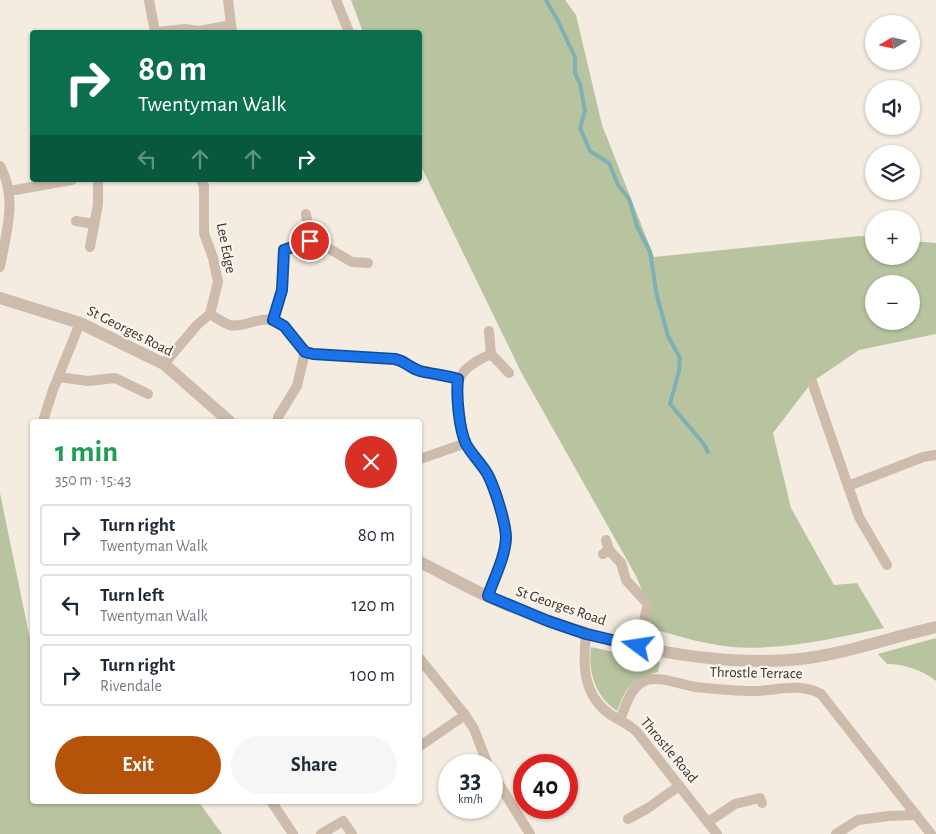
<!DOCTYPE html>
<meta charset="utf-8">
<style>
:root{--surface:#fff;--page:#f6f6f7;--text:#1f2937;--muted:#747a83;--line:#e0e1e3;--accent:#b45309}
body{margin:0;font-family:"Alegreya Sans",sans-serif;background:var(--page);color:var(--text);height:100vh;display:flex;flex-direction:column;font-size:19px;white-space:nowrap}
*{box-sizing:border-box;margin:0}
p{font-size:16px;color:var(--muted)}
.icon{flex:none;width:28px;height:28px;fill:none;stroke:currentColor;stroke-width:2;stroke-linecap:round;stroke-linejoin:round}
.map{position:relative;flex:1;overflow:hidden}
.drawer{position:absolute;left:30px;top:419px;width:392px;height:385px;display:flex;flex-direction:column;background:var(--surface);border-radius:5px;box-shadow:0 1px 4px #0004}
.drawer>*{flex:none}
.top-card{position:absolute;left:30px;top:30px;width:392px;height:152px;border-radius:5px;box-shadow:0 1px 4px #0004;background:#0b6e4f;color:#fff;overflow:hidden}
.needle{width:32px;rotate:261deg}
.buttons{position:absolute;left:865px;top:15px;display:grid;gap:10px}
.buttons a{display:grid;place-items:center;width:55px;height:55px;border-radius:50%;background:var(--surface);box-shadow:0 1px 4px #0004;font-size:25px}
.speed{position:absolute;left:438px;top:754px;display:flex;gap:10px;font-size:25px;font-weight:700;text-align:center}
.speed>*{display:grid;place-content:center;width:65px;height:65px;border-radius:50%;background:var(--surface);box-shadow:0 1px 4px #0004;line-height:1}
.speed small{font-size:12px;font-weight:400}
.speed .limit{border:8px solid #d22;background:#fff;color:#111}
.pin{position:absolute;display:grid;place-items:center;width:42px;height:42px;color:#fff;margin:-21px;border:2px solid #fff;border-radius:50%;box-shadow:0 1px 5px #0007}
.me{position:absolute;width:55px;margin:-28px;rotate:284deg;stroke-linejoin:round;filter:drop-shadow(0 0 4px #0008)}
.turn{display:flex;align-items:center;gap:18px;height:105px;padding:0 25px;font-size:22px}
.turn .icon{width:65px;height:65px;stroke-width:2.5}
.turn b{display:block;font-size:35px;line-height:42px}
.lanes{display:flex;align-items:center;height:48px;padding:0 25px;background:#0003;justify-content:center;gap:25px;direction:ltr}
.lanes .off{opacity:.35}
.round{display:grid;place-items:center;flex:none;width:52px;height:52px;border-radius:26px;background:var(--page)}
.head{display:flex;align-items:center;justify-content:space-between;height:85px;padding:0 25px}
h1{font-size:30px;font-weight:700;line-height:38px;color:#1e9e55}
.primary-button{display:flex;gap:10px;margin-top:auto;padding:10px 25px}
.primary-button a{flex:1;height:58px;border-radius:30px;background:var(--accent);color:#fff;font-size:20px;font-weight:700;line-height:58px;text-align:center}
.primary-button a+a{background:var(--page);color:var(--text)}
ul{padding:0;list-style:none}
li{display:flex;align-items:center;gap:15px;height:62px;margin:0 10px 8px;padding:0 15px;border:2px solid var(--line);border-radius:5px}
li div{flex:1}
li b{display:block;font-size:19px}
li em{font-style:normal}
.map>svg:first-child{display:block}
.green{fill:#b8c4a0;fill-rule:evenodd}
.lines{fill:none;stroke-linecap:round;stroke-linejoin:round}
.stream{stroke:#7fb0b2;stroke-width:4}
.minor{stroke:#cdbbac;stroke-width:10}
.tertiary{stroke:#cdbbac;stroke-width:12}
.route-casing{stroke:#114b97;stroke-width:12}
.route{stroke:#1a73e8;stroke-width:9}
.labels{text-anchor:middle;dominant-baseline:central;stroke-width:4.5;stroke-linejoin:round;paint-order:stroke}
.street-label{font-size:15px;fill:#3b302b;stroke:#fbf5ee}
</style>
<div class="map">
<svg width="936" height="834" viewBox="0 0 936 834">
<rect width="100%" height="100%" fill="#f4ebe1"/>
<!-- green -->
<g class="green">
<path d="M351 0H565L576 15 602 125 654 257 860 236 874 237V256H911V241L936 243V334L859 350 812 382 773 433 791 508 834 585 857 583 884 628C834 638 783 651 732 647 702 644 671 634 643 626L648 604 636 576 521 372 420 164V32H363ZM874 284H911V321H874Z"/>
<path d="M0 493 32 649V801H198L222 834H0Z"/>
<path d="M936 638V681C923 670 903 664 887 664L878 654Z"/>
<path d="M591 647 660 662 658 672C631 679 627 686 617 711 595 696 588 672 591 647Z"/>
</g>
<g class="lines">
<!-- stream -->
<path class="stream" d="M546 0 558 21 575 57V73L580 84 585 111 580 128 590 151 609 163 618 185 629 199 637 226 650 252 657 296 668 336 680 358 679 371 670 404 703 443 708 452"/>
<!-- minor -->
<g class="minor">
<path d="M149 0 155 32"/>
<path d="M228 0 232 32"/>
<path d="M336 0 349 32"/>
<path d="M157 32 185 29 199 31 231 25"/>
<path d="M0 166C18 198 6 233 0 267"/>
<path d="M9 191 72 180"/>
<path d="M306 214 310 241"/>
<path d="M76 221 94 224"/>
<path d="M90 247 98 204V180"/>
<path d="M210 314C216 318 223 323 230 325 244 328 258 317 272 320 292 326 295 349 313 354L395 359C404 361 410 368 420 371 432 374 445 375 458 379"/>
<path d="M273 320 283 290 284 250 310 241 328 248 352 262 368 263"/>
<path d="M491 354 509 373"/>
<path d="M164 364 197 325 210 314 218 282 213 258 204 233V186L201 180"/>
<path d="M59 377 88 381 115 378 148 394"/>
<path d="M812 382 848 486"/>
<path d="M278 417 297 386 305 352"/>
<path d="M43 421 53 390 80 323"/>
<path d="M420 459 466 443"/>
<path d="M606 540 609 550"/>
<path d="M603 554 609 550 621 563 626 580 648 604 638 646"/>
<path d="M887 565 859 517 848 486 923 457 936 455"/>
<path d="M488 596C494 578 505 558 506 538 506 523 495 489 488 475 482 464 472 456 466 444 462 435 461 424 460 414 455 379 456 370 491 354L489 331"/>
<path d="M586 634C583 662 582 692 607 712 617 720 628 723 637 732L717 834"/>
<path d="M420 659 465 715 474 729 488 765"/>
<path d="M620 720C626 705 630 686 647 680 662 676 681 685 696 687 715 689 734 691 753 691 778 691 798 682 821 694L931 834"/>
<path d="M420 746 465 715"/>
<path d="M491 771 530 834"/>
<path d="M271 801 293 834"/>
<path d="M628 819 648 808 679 786"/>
<path d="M708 822 735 804 760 798 762 803"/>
<path d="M321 834 343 821 352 834"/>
<path d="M836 834 858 820 889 816 916 815"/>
</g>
<!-- tertiary -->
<g class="tertiary">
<path d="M0 298 80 323 164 364 229 421"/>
<path d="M420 562C442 573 465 586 487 596 578 638 700 669 800 659 846 654 891 637 936 627"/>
</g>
</g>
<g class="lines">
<!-- route casing -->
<g class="route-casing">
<path id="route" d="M310 241 284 250 282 290 273 320 284 326 305 352 313 354 395 359C405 361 410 368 420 371 432 374 445 375 458 379 456 395 459 429 466 444 472 455 482 464 488 475 495 489 506 523 506 538 505 558 494 578 488 596L548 621 586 634 638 646"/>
</g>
<!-- route -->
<use href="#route" class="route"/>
</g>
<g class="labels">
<!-- street labels -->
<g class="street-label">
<text transform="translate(226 248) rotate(79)">Lee Edge</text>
<text transform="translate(130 331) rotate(27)">St Georges Road</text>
<text transform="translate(561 606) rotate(19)">St Georges Road</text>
<text transform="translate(756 673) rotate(1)">Throstle Terrace</text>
<text transform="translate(669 750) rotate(50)">Throstle Road</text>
</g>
</g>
</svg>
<div class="buttons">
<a><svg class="needle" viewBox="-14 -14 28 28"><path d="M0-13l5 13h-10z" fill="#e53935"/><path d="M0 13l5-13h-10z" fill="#747a83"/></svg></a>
<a><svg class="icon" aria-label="sound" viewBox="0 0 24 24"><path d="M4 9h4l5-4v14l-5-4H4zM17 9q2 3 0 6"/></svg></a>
<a><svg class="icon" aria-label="layers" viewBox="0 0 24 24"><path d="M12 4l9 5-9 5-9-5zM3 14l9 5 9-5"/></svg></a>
<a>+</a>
<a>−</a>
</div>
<div class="speed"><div>33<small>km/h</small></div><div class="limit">40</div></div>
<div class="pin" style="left:310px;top:241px;background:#d93025"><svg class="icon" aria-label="arrive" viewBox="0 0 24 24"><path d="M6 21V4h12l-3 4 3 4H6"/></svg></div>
<svg class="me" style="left:638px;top:646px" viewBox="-20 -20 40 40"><circle r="19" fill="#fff"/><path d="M0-13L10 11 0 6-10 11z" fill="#1a73e8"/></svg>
<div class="top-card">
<div class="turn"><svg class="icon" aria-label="right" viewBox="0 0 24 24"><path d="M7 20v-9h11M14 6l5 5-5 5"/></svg><div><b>80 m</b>Twentyman Walk</div></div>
<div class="lanes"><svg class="icon off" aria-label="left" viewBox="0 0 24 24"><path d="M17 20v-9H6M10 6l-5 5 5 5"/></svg><svg class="icon off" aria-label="ahead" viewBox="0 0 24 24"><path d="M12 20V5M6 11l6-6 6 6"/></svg><svg class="icon off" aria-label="ahead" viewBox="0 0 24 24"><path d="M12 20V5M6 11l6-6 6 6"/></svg><svg class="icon" aria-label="right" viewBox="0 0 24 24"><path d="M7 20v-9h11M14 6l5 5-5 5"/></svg></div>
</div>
<section class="drawer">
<div class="head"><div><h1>1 min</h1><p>350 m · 15:43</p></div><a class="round" style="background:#d93025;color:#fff"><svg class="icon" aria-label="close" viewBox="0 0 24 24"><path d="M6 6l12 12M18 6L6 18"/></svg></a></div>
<ul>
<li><svg class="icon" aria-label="right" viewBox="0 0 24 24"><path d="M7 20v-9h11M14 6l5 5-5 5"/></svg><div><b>Turn right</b><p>Twentyman Walk</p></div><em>80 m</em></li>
<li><svg class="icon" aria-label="left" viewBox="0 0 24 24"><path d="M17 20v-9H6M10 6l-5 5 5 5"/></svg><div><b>Turn left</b><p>Twentyman Walk</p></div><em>120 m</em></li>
<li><svg class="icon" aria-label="right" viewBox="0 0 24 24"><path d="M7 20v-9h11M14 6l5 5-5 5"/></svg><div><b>Turn right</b><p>Rivendale</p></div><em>100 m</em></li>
</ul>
<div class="primary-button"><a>Exit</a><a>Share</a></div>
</section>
</div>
